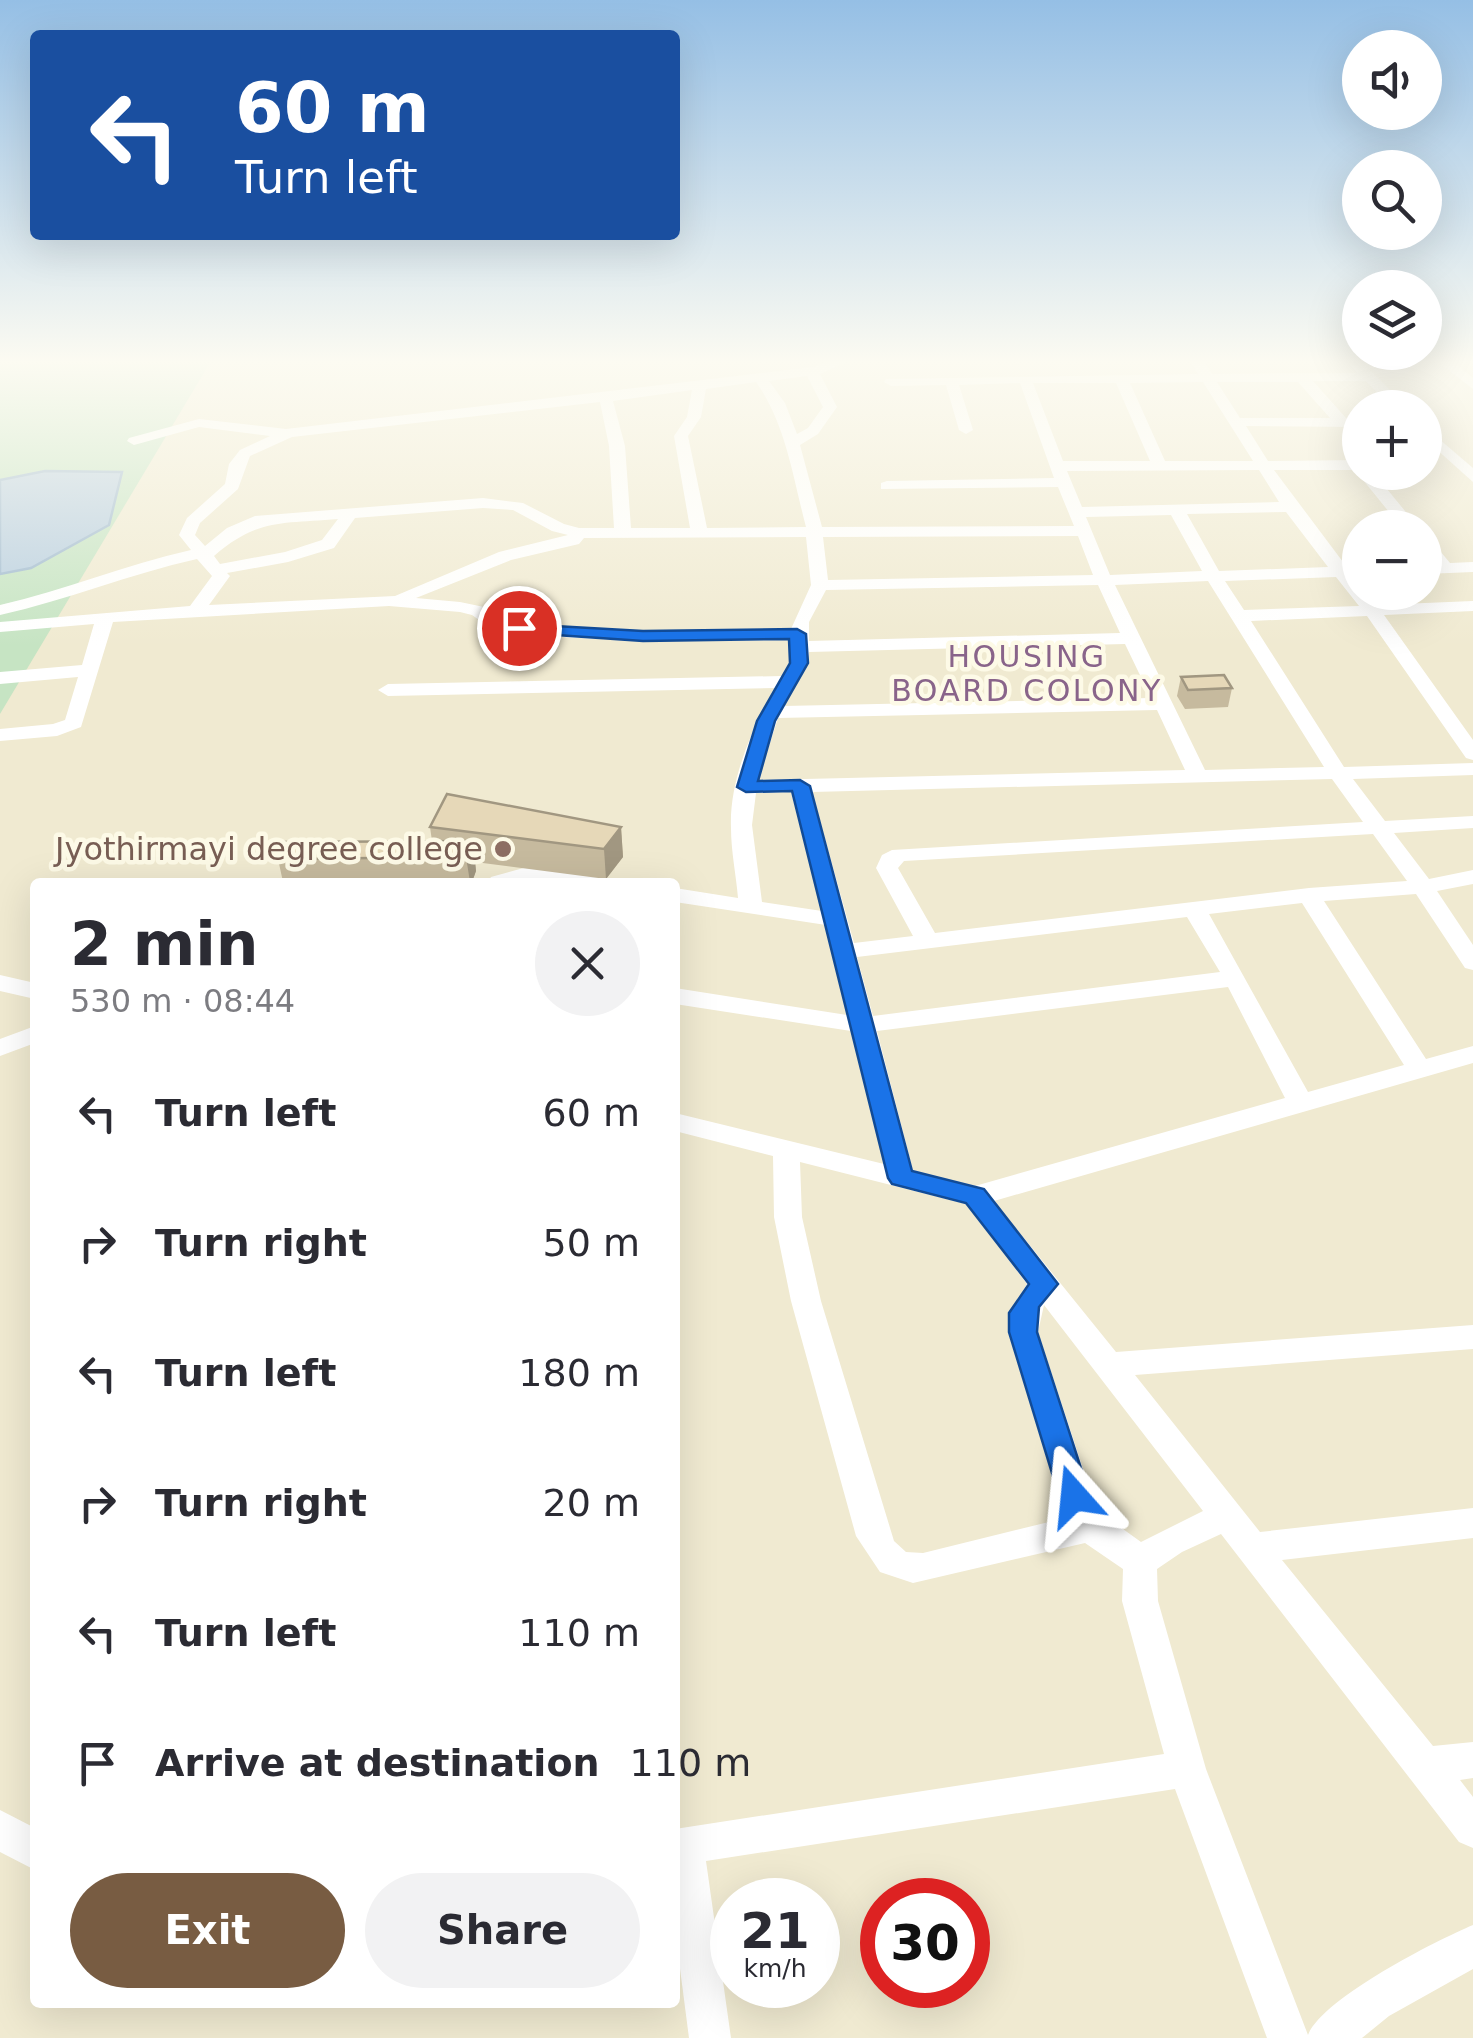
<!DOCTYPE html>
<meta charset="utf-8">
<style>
:root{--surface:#fff;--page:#f2f2f3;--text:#2b2b33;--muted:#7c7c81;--accent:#785c42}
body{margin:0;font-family:"DejaVu Sans",sans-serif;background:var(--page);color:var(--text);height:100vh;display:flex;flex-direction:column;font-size:38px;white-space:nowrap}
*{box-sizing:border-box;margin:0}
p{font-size:32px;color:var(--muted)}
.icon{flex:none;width:55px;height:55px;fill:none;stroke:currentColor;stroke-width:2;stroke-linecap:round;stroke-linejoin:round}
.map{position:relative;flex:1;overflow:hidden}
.panel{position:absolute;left:30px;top:878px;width:650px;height:1130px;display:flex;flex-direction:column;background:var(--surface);border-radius:10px;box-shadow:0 10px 40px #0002}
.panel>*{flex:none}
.hud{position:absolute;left:30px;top:30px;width:650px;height:210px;border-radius:10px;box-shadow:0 10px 40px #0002;background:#1a4fa0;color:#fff;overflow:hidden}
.controls{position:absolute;left:1342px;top:30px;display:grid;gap:20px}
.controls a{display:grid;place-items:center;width:100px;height:100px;border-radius:50%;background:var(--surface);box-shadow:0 10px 40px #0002;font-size:50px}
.speed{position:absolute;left:710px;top:1878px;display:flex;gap:20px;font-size:50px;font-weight:700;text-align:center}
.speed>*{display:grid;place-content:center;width:130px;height:130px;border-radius:50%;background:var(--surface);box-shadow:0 10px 40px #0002;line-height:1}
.speed small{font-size:25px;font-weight:400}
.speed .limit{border:15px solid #d22;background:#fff;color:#111}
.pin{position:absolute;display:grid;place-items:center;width:85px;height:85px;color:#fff;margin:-42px;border:5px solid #fff;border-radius:50%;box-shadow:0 2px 10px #0007}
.me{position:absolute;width:110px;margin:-55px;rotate:342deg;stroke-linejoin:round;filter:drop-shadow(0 0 8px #0008)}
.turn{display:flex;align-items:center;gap:35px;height:210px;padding:0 40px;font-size:45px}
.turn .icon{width:130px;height:130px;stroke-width:2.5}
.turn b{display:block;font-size:70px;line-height:85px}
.round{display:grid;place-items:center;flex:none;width:105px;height:105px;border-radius:52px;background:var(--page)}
.headline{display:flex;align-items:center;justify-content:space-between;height:170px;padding:0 40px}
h1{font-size:60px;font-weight:700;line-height:75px}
.cta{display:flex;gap:20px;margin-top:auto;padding:20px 40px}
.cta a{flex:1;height:115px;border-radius:60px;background:var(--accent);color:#fff;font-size:40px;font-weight:700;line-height:115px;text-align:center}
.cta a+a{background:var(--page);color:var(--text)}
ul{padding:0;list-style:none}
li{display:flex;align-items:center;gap:30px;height:130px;padding:0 40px}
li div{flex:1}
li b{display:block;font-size:38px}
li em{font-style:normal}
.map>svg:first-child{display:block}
.residential{fill:#f0ead1;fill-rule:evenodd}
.green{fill:#c6e4c3}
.water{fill:#b9cfe0;stroke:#a1bbd0;stroke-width:2.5}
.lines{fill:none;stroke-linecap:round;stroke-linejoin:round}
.minor{fill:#fff;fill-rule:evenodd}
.wall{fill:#c6ba9e}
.shaded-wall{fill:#a19781}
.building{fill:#e6d8b8;stroke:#a19781;stroke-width:2.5}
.route{fill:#1a73e8;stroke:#114b97;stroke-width:2.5}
.education-dot{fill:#8d6e63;stroke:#fdfae7;stroke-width:4}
.labels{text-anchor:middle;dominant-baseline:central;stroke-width:9;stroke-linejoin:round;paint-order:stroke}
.far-neighbourhood-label{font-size:30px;letter-spacing:2.5px;fill:#89648a;stroke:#fdfae7}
.education-label{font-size:32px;fill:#785e54;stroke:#fdfae7;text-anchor:end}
</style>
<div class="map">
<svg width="1473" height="2038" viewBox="0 0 1473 2038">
<rect width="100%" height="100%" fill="#f9f7e2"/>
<!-- residential -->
<path class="residential" d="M0 361H1473V2038H0ZM1360 408H1425V472H1360ZM1360 528H1425V592H1360ZM35 882H675V2002H35ZM732 1900H818V1985H732ZM882 1900H968V1985H882Z"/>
<!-- green -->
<path class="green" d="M0 361H211L0 714Z"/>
<!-- water -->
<path class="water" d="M45 471 122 472 109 525 31 568 0 574V480Z"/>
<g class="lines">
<!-- minor -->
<g class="minor">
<path d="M830 361H848L820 374 837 407 818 434 800 445 822 527 1074 526 1058 487 881 489V483L887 481 1054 478 1020 383 959 385 973 430 966 434 959 430 946 385 891 386 884 382 886 379 1198 374 1190 361H1204L1212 374 1357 373 1351 366 1363 363 1408 408H1392L1366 381H1313L1346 418 1360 419V427L1246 426 1268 461 1360 460V472H1373L1419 528H1402L1359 475 1358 470H1274L1346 566 1356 567 1359 571 1353 575 1360 584V592H1367L1377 605 1473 601V611L1384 615 1473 740V760L1466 758 1367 616 1251 621 1344 767 1473 763V775L1353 779 1385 821 1473 816V828L1394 833 1429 879 1473 870V884L1437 891 1473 945V970L1465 968 1416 894 1324 901 1426 1059 1473 1046V1063L994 1201 1116 1352 1473 1325V1349L1135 1375 1260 1532 1473 1508V1538L1282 1560 1433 1746 1473 1742V1778L1460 1780 1473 1797V1848L1459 1842 1221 1534 1182 1552 1157 1569 1158 1601 1206 1769 1308 2035C1323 1998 1435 1941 1473 1925V1969L1389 2016 1362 2038H1267L1175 1789 706 1861 731 2038H689L675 1930V1829L1164 1754 1122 1601 1123 1569 1085 1543 913 1583 880 1572 856 1536 791 1301 774 1217 773 1156 675 1131V1113L884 1164 851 1031 675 1004V988L847 1015 826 925 675 902V888L738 898C736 875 731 851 731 828 729 781 752 728 775 688L388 696 378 690 388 684 782 676 790 663V640L643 641 558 637 489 627 472 615 460 612 389 606 113 622 81 727 57 736 0 741V729L53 724 65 720 78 677 0 684V672L82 665 94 624 0 632V622L190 606 212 576 197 559C130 574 67 600 0 615V605C65 590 125 565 191 550L179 535 187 518 225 484 229 464 240 450 270 436 199 427 134 445 127 441 129 438 199 419 286 429 813 367ZM807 376 823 407 808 428 797 434 785 403 769 381ZM756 382C786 424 793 478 806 527L707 528 688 436 701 417 706 389ZM1203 382 1253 461H1165L1130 383ZM1217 382H1298L1330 418H1240ZM1033 383H1116L1150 461H1063ZM692 390 687 417 674 436 690 528H631L625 446 613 401ZM600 402 609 446 614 528H579L564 524 523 503 483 498 255 516 227 528 205 546 195 535 200 523 238 489 250 456 292 437ZM1259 470 1279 502 1082 507 1067 471ZM483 508 513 510 552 531 568 535 499 552 395 596 209 605 230 576 227 573 288 562 334 548 355 518ZM1286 512 1328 567 1219 571 1187 514ZM1171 515 1202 571 1110 575 1086 517ZM338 519 322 540 285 552 220 564 214 556C258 518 282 524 338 519ZM1078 536 1093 575 828 580 823 537ZM806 537 811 585 791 629 643 631 558 627 500 618 484 607 460 602 416 598 511 560 579 544 584 538ZM1336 577 1359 606 1244 610 1225 581ZM1208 581 1324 767 1205 770 1115 585ZM1098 585 1120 633 809 641V622L826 590ZM1125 644 1151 698 784 706 808 663 809 652ZM1157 710 1185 770 758 780 778 718ZM1332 779 1363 822 892 850 882 855 876 868 913 936 854 943 812 792ZM791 792 822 911 762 902 752 825 756 793ZM1373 834 1407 881 1309 888 935 933 898 868 904 861ZM1302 903 1404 1065 1308 1092 1209 914ZM1187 917 1220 972 873 1016 857 957ZM1228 987 1285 1098 975 1186 913 1171 877 1031ZM800 1162 966 1204 1027 1284 1011 1311 1008 1332 1065 1518 923 1553 906 1552 894 1541 821 1301 802 1217ZM1044 1305 1203 1511 1141 1542 1116 1524 1099 1517 1038 1332Z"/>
<path d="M1437 361H1452L1473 378V389Z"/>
<path d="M1425 427 1473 468V482L1425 439Z"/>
<path d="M1425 539 1431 540 1450 563 1473 562V572L1425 574V564H1432L1425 555Z"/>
<path d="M531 866 594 875 605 882H488L491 877Z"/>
<path d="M0 975 35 983V999L0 991Z"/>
<path d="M35 1026V1043L0 1056V1039Z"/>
<path d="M0 1810 35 1828V1870L0 1852Z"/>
</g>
</g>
<!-- wall -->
<g class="wall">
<path d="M1181 677 1232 688 1228 707 1185 709 1177 696Z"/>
<path d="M430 827H621L623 857 606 879 475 862 476 871 472 882H283L278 859 432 841Z"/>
</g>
<!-- shaded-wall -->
<g class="shaded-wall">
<path d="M621 827 623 857 606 879 604 849Z"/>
<path d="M473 841 476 871 472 882H470L466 857Z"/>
</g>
<!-- building -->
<g class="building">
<path d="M1224 675 1232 688 1188 690 1181 677Z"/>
<path d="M447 794 621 827 604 849 430 827Z"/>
<path d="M473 841 466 857 278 859 284 842Z"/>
</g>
<!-- sky -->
<linearGradient id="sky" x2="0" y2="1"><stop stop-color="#95bfe5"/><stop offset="0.56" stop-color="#fcfbf2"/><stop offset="1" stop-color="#fcfbf2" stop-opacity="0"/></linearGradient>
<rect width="1473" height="646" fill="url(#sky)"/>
<!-- route -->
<path class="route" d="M519 624 643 631 797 629 806 634 808 663 775 721 758 781 800 780 810 786 912 1171 984 1189 1058 1284 1039 1307 1037 1332 1090 1496 1085 1505 1074 1508 1064 1505 1059 1496 1009 1332V1313L1029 1284 966 1203 892 1184 888 1178 792 791 746 792 737 787 757 721 790 663 789 639 643 641 513 632 511 628Z"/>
<!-- markers -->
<circle class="education-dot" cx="503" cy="849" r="10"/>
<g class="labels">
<!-- far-neighbourhood labels -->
<g class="far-neighbourhood-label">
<text x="1027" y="656">HOUSING<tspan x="1027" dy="34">BOARD COLONY</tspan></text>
</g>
<!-- education labels -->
<g class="education-label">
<text x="483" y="849">Jyothirmayi degree college</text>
</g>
</g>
</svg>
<div class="controls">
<a><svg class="icon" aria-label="sound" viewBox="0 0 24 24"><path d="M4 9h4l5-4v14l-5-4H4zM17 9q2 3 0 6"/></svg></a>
<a><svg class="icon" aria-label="search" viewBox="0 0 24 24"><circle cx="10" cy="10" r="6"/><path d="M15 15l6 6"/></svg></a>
<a><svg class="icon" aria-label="layers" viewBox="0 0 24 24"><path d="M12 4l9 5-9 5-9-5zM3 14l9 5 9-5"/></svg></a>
<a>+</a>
<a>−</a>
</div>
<div class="speed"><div>21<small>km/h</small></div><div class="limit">30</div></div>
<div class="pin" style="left:519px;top:628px;background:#d93025"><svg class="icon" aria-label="arrive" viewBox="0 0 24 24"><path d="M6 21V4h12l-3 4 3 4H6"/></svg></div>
<svg class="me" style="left:1074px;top:1496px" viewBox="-20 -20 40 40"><path d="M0-17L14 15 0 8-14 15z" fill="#1a73e8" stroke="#fff" stroke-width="4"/></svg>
<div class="hud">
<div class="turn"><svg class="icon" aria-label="left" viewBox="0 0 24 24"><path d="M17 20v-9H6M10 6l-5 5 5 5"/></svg><div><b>60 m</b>Turn left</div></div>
</div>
<section class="panel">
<div class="headline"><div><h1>2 min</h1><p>530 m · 08:44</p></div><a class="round"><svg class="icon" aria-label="close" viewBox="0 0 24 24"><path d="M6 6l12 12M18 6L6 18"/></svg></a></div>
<ul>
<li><svg class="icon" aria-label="left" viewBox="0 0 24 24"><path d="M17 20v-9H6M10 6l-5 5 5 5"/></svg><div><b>Turn left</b></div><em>60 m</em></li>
<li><svg class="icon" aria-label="right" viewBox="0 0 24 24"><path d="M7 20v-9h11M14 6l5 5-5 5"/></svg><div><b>Turn right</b></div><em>50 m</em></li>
<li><svg class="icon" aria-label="left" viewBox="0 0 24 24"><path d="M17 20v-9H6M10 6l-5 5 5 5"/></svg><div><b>Turn left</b></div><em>180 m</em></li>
<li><svg class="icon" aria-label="right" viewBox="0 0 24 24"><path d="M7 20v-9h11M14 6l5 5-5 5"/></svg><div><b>Turn right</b></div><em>20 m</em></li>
<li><svg class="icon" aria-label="left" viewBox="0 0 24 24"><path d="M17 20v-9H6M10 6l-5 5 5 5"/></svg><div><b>Turn left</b></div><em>110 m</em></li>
<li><svg class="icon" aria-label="arrive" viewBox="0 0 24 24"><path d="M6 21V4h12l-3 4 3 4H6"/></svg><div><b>Arrive at destination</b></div><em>110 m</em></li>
</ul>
<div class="cta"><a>Exit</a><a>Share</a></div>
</section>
</div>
